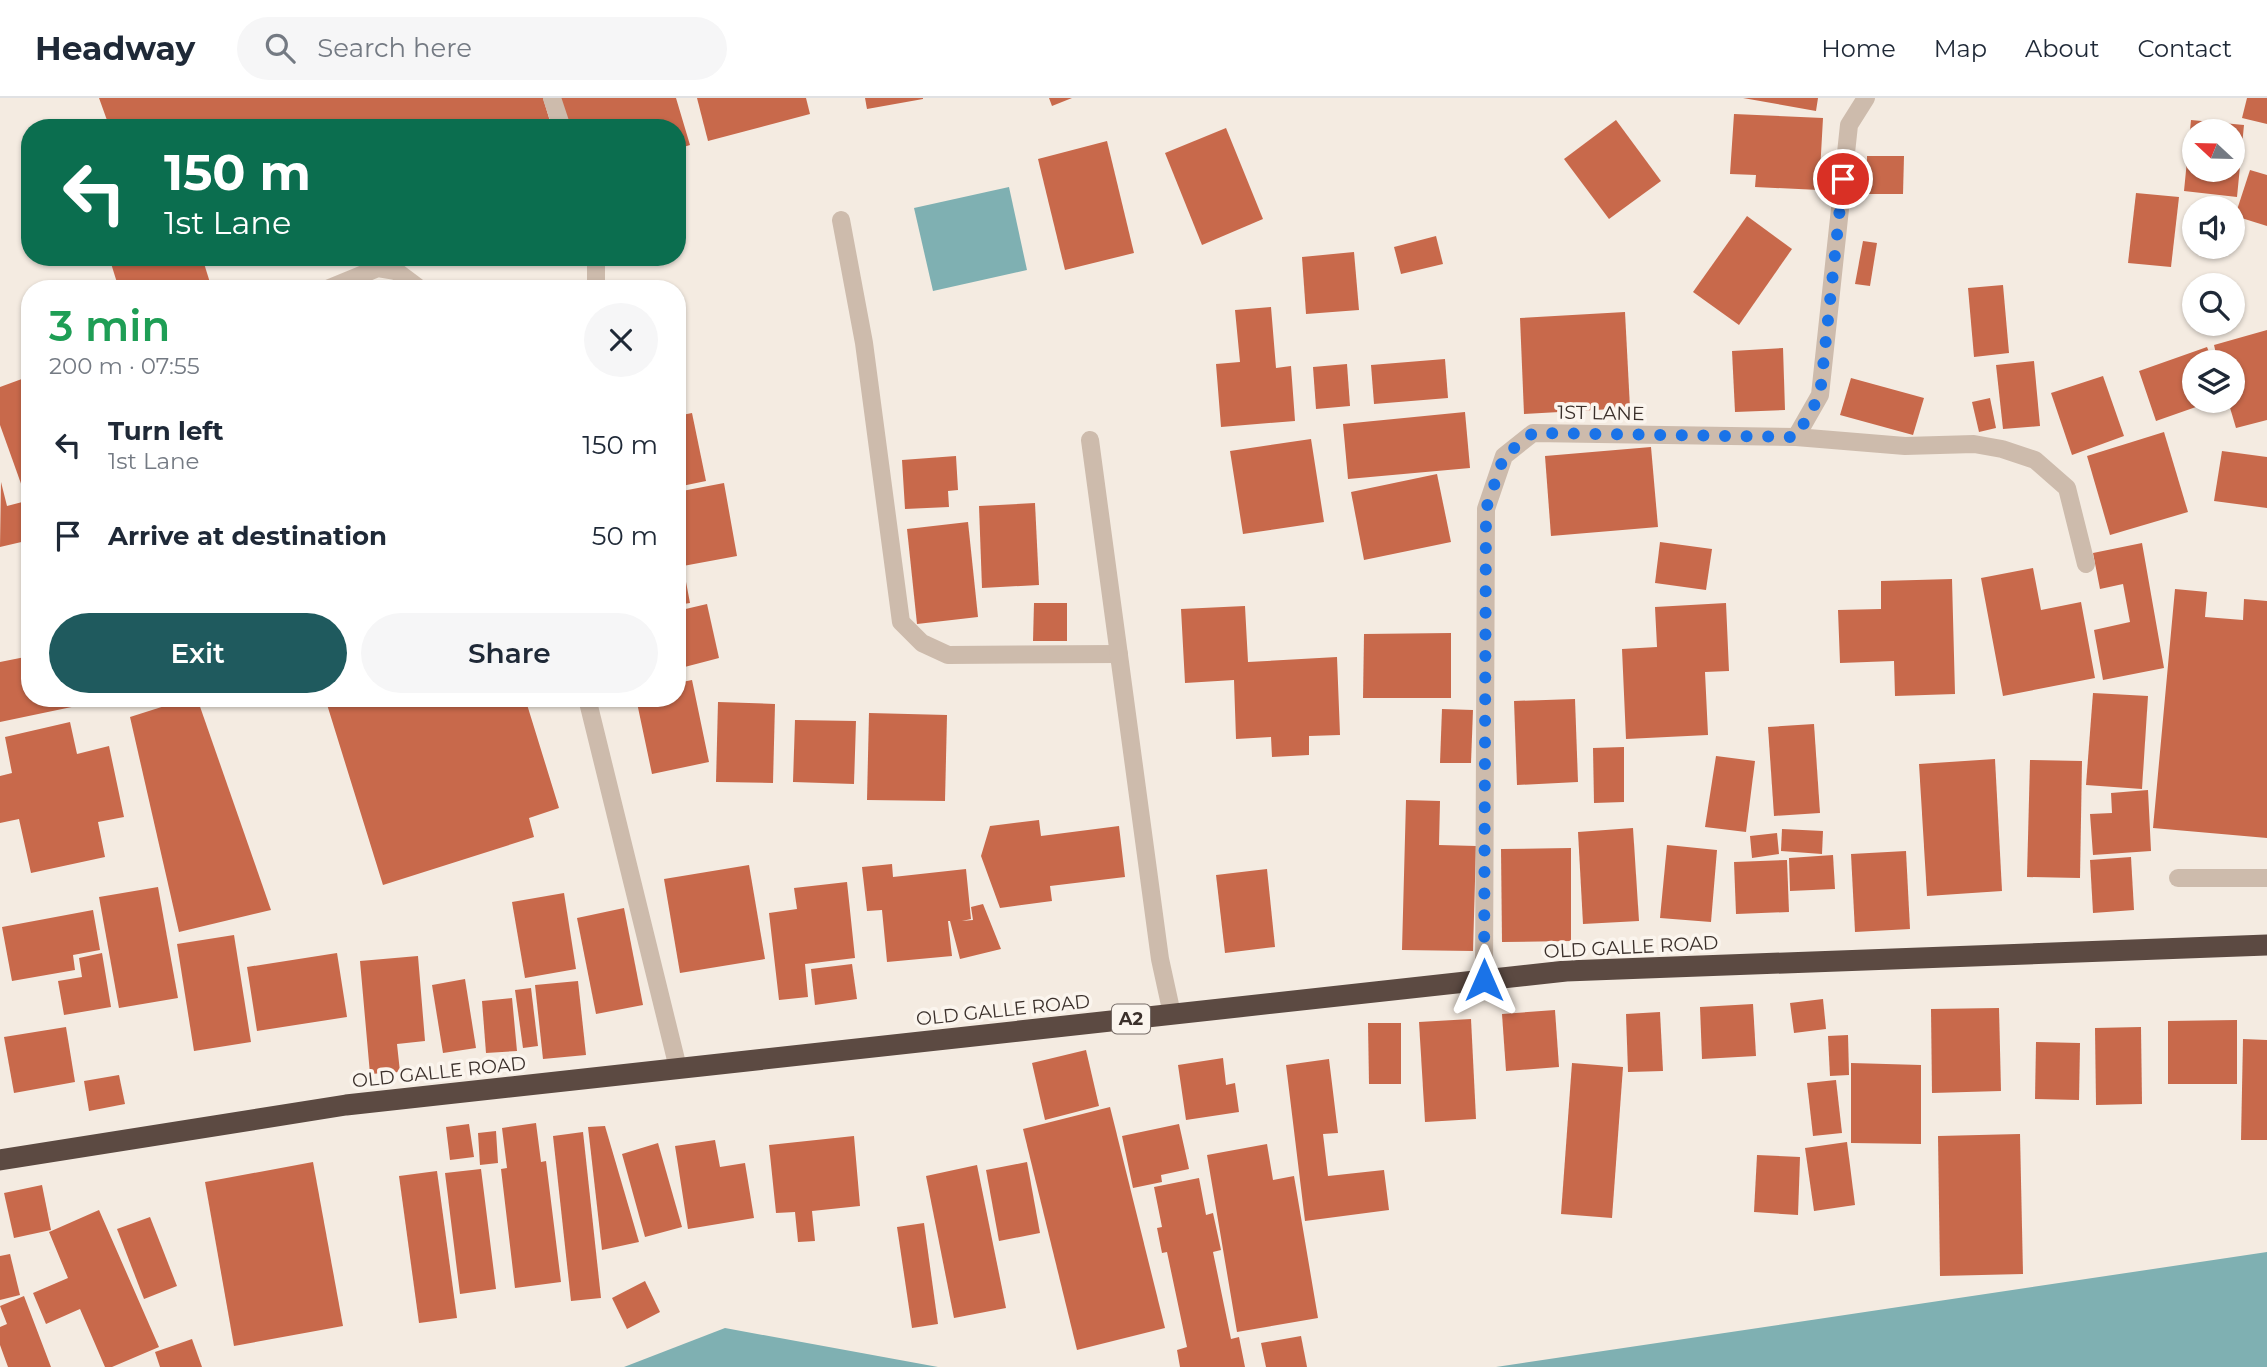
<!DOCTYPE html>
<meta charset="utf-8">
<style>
:root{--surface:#fff;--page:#f6f6f7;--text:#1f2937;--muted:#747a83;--line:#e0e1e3;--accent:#1f5a5e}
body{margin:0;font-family:Montserrat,sans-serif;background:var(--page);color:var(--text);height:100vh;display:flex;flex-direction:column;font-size:26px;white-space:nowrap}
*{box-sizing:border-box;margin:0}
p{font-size:23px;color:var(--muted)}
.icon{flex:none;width:38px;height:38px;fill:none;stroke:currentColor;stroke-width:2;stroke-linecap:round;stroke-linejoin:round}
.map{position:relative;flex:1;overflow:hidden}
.side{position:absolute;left:21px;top:182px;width:665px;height:427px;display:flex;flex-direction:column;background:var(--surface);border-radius:28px;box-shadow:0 2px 5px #0004}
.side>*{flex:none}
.banner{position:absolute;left:21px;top:21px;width:665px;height:147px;border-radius:28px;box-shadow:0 2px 5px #0004;background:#0b6e4f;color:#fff;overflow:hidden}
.needle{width:46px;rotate:292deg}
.fabs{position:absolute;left:2182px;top:21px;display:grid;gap:14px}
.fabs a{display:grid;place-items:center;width:63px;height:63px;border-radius:50%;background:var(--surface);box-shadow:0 2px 5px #0004;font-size:35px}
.pin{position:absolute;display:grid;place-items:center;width:60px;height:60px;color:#fff;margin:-30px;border:4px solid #fff;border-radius:50%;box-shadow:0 2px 7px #0007}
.me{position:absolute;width:77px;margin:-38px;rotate:0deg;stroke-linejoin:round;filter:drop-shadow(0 0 5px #0008)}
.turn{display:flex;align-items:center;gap:24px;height:147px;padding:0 28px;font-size:32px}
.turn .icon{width:91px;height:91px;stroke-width:2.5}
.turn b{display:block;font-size:49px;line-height:60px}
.round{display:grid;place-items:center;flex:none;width:74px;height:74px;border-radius:37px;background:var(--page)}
.headline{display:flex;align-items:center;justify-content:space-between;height:119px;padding:0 28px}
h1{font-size:42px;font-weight:600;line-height:52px;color:#1e9e55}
.action{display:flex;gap:14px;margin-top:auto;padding:14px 28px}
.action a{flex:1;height:80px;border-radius:42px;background:var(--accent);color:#fff;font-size:28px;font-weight:600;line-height:80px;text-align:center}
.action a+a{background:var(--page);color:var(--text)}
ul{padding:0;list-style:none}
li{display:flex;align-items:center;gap:21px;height:91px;padding:0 28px}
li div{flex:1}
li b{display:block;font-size:26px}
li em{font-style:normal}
header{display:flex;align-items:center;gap:42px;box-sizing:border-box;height:98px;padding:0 35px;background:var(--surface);border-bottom:2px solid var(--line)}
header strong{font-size:33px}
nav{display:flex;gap:38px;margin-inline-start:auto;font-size:24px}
.search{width:490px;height:63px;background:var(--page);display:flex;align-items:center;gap:18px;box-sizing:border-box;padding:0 24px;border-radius:38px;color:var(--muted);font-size:26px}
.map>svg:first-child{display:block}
.water{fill:#7fb0b2}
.building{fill:#c8694b;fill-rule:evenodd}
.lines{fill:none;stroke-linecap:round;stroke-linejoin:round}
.lane{stroke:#cdbbac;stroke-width:18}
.street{stroke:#cdbbac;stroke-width:18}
.highway{stroke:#5c4a42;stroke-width:21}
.route{stroke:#1a73e8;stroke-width:12;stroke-dasharray:0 21.6}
.labels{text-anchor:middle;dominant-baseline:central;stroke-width:7;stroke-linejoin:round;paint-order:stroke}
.shield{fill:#fbf5ee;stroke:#756b66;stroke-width:2}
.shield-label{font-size:18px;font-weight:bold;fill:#3b302b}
.street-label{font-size:19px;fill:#3b302b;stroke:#fbf5ee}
</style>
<header>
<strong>Headway</strong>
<div class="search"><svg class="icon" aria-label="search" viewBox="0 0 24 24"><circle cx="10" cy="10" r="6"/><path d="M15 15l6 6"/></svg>Search here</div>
<nav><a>Home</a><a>Map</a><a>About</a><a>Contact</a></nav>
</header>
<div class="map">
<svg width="2267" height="1269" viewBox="0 0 2267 1269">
<rect width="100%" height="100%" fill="#f4ebe1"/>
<!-- water -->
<g class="water">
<path d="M1009 89 1027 172 933 193 914 110Z"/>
<path d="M2267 1154V1269H1496Z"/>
<path d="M725 1230 938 1269H624Z"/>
</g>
<!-- building -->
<g class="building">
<path d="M99 0H543L552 30H95L108 25Z"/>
<path d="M556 0H676L690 47 677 51V30H565Z"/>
<path d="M697 0H806L810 16 708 43Z"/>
<path d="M865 0H923V1L867 11Z"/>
<path d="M1049 0H1072L1052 8Z"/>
<path d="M1743 0H1818L1816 13Z"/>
<path d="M2247 0H2267V26L2242 20Z"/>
<path d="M1734 16 1823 20 1819 92 1755 89 1756 77 1730 76Z"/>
<path d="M1616 22 1661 83 1609 121 1564 61Z"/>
<path d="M2191 22 2244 27 2237 99 2184 93ZM2194 33H2233V72H2194Z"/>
<path d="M1226 30 1263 121 1202 147 1165 55Z"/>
<path d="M1107 43 1134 155 1065 172 1038 61Z"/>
<path d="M1867 58H1904L1903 96H1867Z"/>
<path d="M2250 72 2267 77V128L2235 118Z"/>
<path d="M2136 95 2179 99 2171 169 2128 165Z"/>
<path d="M1747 118 1792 151 1739 227 1693 194Z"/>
<path d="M1436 138 1443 166 1401 176 1394 149Z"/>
<path d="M1863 143 1877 145 1870 188 1855 186Z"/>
<path d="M1354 154 1359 212 1306 216 1302 159Z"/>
<path d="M109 159H202L212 191H119Z"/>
<path d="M2003 187 2009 255 1974 259 1968 190Z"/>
<path d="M1271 209 1276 270 1291 268 1295 323 1221 329 1216 266 1240 264 1235 212Z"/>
<path d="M1625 214 1630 310 1524 316 1520 220Z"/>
<path d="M2267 232V322L2236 330 2228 303H2233V264H2218L2214 247Z"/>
<path d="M2207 249 2213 264H2194V303H2213L2156 323 2139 273Z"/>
<path d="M1783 250 1785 312 1735 314 1732 253Z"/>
<path d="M1445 261 1448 300 1374 306 1371 267Z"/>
<path d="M2034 263 2040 328 2003 331 1996 267Z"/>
<path d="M1347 266 1350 308 1316 311 1313 269Z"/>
<path d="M678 276 683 298 677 300V277Z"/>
<path d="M30 278V391L24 394 0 327V289Z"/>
<path d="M2103 278 2124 338 2072 357 2051 295Z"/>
<path d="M1851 280 1924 300 1913 337 1840 317Z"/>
<path d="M1990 300 1996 330 1979 334 1972 304Z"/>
<path d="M1465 314 1470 370 1348 381 1343 326Z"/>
<path d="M692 315 706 383 677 389V318Z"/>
<path d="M2164 334 2188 414 2110 437 2087 358Z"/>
<path d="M1311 341 1324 424 1243 436 1230 353Z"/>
<path d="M1651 349 1658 429 1551 438 1545 358Z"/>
<path d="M2222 353 2267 359V410L2214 403Z"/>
<path d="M956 358 958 392 948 393 949 409 905 411 902 362Z"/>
<path d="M1437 376 1451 444 1364 462 1351 394Z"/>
<path d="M1 384 7 408 30 402V442L0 449Z"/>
<path d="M724 385 737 458 683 468 690 505 677 507V394Z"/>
<path d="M1035 405 1039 487 982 490 979 408Z"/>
<path d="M968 424 978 519 917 526 907 431Z"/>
<path d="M1660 444 1712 451 1706 492 1655 485Z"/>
<path d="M2142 445 2164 570 2103 582 2094 532 2130 524 2123 486 2100 491 2093 455Z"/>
<path d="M2033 470 2041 512 2081 504 2095 580 2003 598 1981 480Z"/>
<path d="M1952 481 1955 596 1895 598 1894 563 1840 565 1838 512 1881 511V483Z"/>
<path d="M2175 491 2207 494 2205 519 2243 522 2244 501 2267 503V740L2153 730Z"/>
<path d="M1034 505H1067V543H1033Z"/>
<path d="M1726 505 1729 573 1705 574 1708 637 1626 641 1622 551 1657 549 1655 509Z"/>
<path d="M707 506 719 560 677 571V513Z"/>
<path d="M1245 508 1248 564 1337 559 1340 637 1309 638V657L1272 659 1271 639 1236 641 1234 582 1185 585 1181 511Z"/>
<path d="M1451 535V600H1363L1364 536Z"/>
<path d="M30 558V600H84L86 606 0 624V564Z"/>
<path d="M692 582 709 664 652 676 636 600H677V585Z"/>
<path d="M2093 595 2148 598 2142 691 2086 687Z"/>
<path d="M190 600H197L271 812 179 834 130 619Z"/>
<path d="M325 600H525L559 710 529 720 534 739 383 787Z"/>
<path d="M1575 601 1578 684 1517 687 1514 603Z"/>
<path d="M718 604 775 606 773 685 716 684Z"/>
<path d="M1442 611 1473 612 1471 665H1440Z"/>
<path d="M869 615 947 617 945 703 867 702Z"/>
<path d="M795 622 856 623 854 686 793 684Z"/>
<path d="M70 624 77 656 109 648 124 719 98 724 105 759 31 775 19 721 0 725V678L12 675 5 639Z"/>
<path d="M1814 626 1820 715 1774 718 1768 629Z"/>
<path d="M1624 649V704L1594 705 1593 650Z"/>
<path d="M1716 658 1755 663 1746 734 1705 729Z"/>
<path d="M1995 661 2002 793 1927 798 1919 666Z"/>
<path d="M2030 662 2082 663 2080 780 2027 779Z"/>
<path d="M2148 692 2151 753 2093 757 2090 716 2112 715 2111 695Z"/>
<path d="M1406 702 1440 703 1439 747 1476 748 1473 853 1402 852Z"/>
<path d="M1039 722 1041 738 1119 728 1125 779 1050 788 1052 803 1000 810 981 758 990 728Z"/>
<path d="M1633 730 1639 823 1583 826 1578 734Z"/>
<path d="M1782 731 1823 733 1822 756 1781 753Z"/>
<path d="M1777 735 1779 756 1752 760 1750 738Z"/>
<path d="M1667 747 1717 752 1711 824 1660 820Z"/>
<path d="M1571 750V843L1502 844 1501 751Z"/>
<path d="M1906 753 1910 831 1855 834 1851 756Z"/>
<path d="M1833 757 1835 791 1790 793 1789 760Z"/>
<path d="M2131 759 2134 812 2093 815 2090 762Z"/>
<path d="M1787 762 1789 814 1736 816 1734 764Z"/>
<path d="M892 766 893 779 966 771 971 821 962 823 973 822 971 809 983 806 1001 851 960 861 950 823H948L952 858 887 864 882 812 867 813 862 769Z"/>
<path d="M749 767 765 861 680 875 664 781Z"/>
<path d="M1267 771 1275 849 1225 855 1216 777Z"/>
<path d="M847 784 855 860 805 866 808 899 779 902 769 815 797 811 794 790Z"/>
<path d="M158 789 178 900 119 910 99 799Z"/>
<path d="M564 795 576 871 525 880 512 804Z"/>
<path d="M624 810 643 907 596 916 577 820Z"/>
<path d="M93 812 100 852 73 857 75 872 12 883 2 829Z"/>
<path d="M234 837 251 944 194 953 177 846Z"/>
<path d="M102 855 111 909 64 917 58 883 82 879 79 860Z"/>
<path d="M337 855 347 919 257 933 247 869Z"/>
<path d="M418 858 425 943 397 946 400 974 370 976 360 863Z"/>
<path d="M852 866 857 901 815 907 811 871Z"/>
<path d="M465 881 476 950 443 955 432 887Z"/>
<path d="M578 883 586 957 543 961 535 887Z"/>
<path d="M531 890 538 948 523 950 515 892Z"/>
<path d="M512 900 517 953 486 955 482 903Z"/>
<path d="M1823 901 1826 931 1794 935 1790 905Z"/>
<path d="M1753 906 1756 958 1702 961 1700 909Z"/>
<path d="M1999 910 2001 993 1932 995 1931 911Z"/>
<path d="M1555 912 1559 969 1506 973 1502 916Z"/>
<path d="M1660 914 1663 973 1628 974 1626 916Z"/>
<path d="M1471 921 1476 1021 1425 1024 1419 924Z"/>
<path d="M2237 922V986H2168V923Z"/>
<path d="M1368 925H1401V986H1369Z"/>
<path d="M66 929 75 984 14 995 4 939Z"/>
<path d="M2141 929 2142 1006 2096 1007 2095 930Z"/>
<path d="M1848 937 1849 977 1830 978 1828 938Z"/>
<path d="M2243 941 2267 942V1042H2241Z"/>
<path d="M2036 944 2080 945 2079 1002 2035 1001Z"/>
<path d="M1086 952 1099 1008 1045 1022 1032 965Z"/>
<path d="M1223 960 1226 987 1235 985 1239 1014 1186 1022 1178 967Z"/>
<path d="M1329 961 1338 1035 1323 1036 1328 1078 1384 1072 1389 1112 1305 1123 1286 967Z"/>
<path d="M1572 965 1623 969 1612 1120 1561 1116Z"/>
<path d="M1851 965 1921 967V1046L1851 1045Z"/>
<path d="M119 977 125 1006 89 1013 84 983Z"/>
<path d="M1836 982 1842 1035 1813 1038 1807 985Z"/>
<path d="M1110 1009 1165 1230 1077 1252 1023 1031Z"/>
<path d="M536 1025 541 1064 546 1063 561 1184 515 1190 501 1071 507 1070 502 1030Z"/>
<path d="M469 1026 474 1059 450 1062 446 1029Z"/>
<path d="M1179 1026 1189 1071 1161 1077 1162 1084 1133 1090 1122 1038Z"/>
<path d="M605 1028 639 1144 602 1152 588 1029Z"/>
<path d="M496 1033 498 1065 480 1067 478 1035Z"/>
<path d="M583 1034 601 1200 571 1203 553 1038Z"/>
<path d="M2020 1036 2023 1176 1940 1178 1938 1038Z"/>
<path d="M854 1038 860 1108 812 1113 815 1143 798 1144 795 1114 776 1115 769 1047Z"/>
<path d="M715 1042 720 1069 745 1065 754 1120 688 1131 675 1048Z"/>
<path d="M1847 1044 1855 1107 1814 1113 1805 1050Z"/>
<path d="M658 1045 682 1129 645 1139 622 1056Z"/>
<path d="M1267 1046 1273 1082 1294 1078 1318 1220 1237 1234 1207 1057Z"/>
<path d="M1757 1057 1800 1059 1798 1117 1754 1114Z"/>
<path d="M313 1064 343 1228 234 1248 205 1084Z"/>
<path d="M1027 1064 1040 1135 999 1143 986 1072Z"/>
<path d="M977 1067 1006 1210 954 1220 926 1078Z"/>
<path d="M481 1071 496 1191 460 1196 445 1075Z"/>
<path d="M437 1073 457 1220 419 1225 399 1078Z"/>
<path d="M1199 1080 1206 1117 1213 1115 1221 1152 1213 1154 1231 1241 1239 1239 1245 1269H1180L1177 1252 1187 1249 1167 1154 1162 1155 1157 1130 1162 1129 1154 1089Z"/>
<path d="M42 1087 51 1132 14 1140 4 1095Z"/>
<path d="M99 1112 159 1249 112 1269H105L80 1211 46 1226 33 1195 68 1180 49 1134Z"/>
<path d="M150 1119 177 1188 144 1201 117 1131Z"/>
<path d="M924 1125 938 1226 912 1230 897 1129Z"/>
<path d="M10 1156 20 1197 0 1202V1158Z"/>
<path d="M645 1183 660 1214 627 1231 612 1200Z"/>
<path d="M24 1198 51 1269H8L0 1247V1229L7 1226 0 1208Z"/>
<path d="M1301 1238 1307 1269H1266L1261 1245Z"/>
<path d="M192 1241 202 1269H160L155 1254Z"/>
</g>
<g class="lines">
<!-- lane -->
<g class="lane">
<path d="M327 191 378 170 396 173 420 191"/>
<path d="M2178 780H2267"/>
</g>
<!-- street -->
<g class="street">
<path d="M552 0 562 30"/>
<path d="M841 122 864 245 901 524 922 545 948 557 1119 556"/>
<path d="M593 191 596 188V159"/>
<path d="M1796 339 1905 348 1974 346 2002 351 2035 362 2067 390 2086 466"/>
<path d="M1090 342 1160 861 1172 916"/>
<path d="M587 600 678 970"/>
<path d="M1484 882 1486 411 1504 358 1533 335 1796 339 1820 297 1849 27 1866 0"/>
</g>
<!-- highway -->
<path class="highway" d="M0 1062 346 1007 1566 873 2267 847"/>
</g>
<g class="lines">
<!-- route -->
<path class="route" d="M1484 882 1486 411 1504 358 1533 335 1796 339 1820 297 1843 81"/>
</g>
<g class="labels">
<!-- shield labels -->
<rect class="shield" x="1112" y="906.5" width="38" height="29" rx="5"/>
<g class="shield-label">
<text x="1131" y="921">A2</text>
</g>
<!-- street labels -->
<g class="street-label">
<text transform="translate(1601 315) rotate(1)">1ST LANE</text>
<text transform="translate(1631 849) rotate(-3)">OLD GALLE ROAD</text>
<text transform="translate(1003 912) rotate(-6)">OLD GALLE ROAD</text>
<text transform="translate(439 974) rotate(-6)">OLD GALLE ROAD</text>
</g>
</g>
</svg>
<div class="fabs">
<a><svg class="needle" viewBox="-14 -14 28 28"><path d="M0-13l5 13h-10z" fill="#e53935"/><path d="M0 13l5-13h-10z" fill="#747a83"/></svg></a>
<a><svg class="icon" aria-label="sound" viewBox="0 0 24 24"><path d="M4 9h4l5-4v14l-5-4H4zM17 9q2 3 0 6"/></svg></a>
<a><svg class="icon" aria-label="search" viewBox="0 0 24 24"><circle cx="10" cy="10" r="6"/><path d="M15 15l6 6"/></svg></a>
<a><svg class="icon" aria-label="layers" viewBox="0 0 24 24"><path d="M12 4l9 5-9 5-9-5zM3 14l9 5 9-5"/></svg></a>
</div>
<div class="pin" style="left:1843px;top:81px;background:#d93025"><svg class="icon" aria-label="arrive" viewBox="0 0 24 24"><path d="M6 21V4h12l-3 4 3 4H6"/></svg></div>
<svg class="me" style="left:1484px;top:882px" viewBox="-20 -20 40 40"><path d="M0-17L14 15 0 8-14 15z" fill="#1a73e8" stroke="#fff" stroke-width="4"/></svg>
<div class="banner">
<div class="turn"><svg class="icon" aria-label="left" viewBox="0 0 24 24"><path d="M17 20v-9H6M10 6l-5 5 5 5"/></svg><div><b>150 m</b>1st Lane</div></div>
</div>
<section class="side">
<div class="headline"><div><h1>3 min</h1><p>200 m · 07:55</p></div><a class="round"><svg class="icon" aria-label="close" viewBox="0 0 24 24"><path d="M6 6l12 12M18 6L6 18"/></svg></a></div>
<ul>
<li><svg class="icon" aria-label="left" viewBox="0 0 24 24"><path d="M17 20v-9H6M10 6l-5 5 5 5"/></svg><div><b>Turn left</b><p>1st Lane</p></div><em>150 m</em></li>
<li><svg class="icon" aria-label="arrive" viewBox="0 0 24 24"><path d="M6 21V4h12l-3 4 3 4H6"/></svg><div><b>Arrive at destination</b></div><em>50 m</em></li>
</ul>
<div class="action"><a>Exit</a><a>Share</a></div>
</section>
</div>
